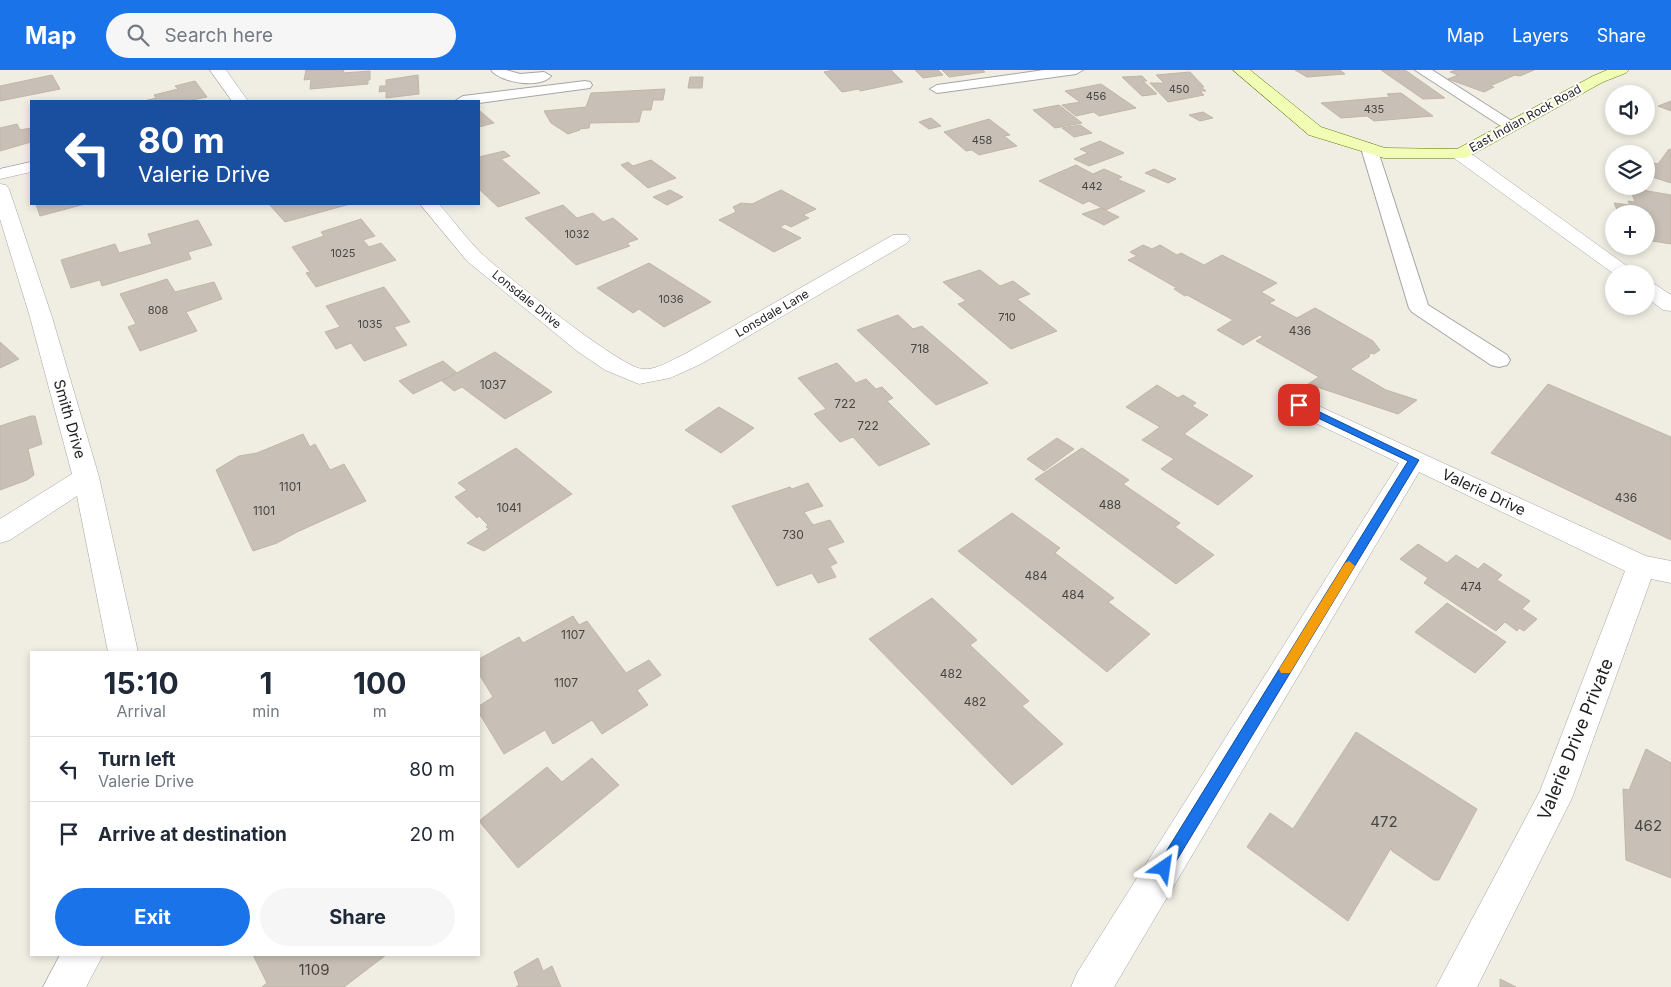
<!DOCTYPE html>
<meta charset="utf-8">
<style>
:root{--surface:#fff;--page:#f6f6f7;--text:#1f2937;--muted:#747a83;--line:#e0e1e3;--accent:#1a73e8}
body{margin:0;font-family:Inter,sans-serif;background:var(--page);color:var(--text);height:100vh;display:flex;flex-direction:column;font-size:19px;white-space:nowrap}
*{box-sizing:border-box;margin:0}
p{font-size:16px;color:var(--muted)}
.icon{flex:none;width:28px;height:28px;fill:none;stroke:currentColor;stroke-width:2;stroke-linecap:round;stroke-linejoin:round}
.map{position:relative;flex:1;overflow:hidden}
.drawer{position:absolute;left:30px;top:581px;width:450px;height:305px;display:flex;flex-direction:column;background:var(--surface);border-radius:0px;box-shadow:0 2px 8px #0003}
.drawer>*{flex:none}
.guide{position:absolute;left:30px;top:30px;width:450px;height:105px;border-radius:0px;box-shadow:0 2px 8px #0003;background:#1a4fa0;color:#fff;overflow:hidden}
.controls{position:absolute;left:1605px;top:15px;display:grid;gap:10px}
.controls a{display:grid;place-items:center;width:50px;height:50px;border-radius:50%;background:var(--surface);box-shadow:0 2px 8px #0003;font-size:25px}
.pin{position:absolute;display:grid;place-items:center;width:42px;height:42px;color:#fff;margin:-21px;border-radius:10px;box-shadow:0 2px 8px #0006}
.me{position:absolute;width:55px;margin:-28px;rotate:32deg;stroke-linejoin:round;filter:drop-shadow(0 0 4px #0008)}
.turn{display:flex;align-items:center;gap:18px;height:105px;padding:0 25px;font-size:22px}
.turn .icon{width:65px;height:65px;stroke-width:2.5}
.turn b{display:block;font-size:35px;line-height:42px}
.eta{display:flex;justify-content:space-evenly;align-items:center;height:85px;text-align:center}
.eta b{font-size:30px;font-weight:700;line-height:35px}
.cta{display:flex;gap:10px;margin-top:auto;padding:10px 25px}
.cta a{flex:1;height:58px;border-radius:30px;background:var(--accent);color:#fff;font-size:20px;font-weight:700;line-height:58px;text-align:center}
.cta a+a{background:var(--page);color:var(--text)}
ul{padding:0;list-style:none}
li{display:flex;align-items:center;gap:15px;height:65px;padding:0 25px;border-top:1px solid var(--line)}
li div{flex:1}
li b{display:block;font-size:19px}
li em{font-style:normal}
header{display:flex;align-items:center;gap:30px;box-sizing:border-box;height:70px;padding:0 25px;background:var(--accent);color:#fff}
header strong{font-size:24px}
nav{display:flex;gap:28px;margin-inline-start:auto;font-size:18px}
.search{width:350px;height:45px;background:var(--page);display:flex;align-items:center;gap:12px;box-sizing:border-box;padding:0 18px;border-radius:28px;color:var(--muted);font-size:19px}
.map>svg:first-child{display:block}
.building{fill:#c8c0b6;stroke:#c2b5a5}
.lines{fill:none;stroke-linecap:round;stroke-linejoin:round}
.lane-casing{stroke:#a5a5a5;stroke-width:2}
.street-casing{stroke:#a5a5a5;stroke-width:1}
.secondary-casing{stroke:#5f7a00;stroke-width:1}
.lane{fill:#fff;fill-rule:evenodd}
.street{fill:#fff;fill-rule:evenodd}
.secondary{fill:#f1fdb4;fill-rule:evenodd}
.route{fill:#1a73e8;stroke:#114b97}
.slow{fill:#f59e0b}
.labels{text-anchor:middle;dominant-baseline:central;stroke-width:4;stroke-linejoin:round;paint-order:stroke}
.far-number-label{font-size:11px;fill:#484644}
.far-street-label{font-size:12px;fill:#1e1e1e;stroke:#fff}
.number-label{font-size:12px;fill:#484644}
.street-label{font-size:15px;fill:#1e1e1e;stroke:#fff}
.near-number-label{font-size:15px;fill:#484644}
.near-street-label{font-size:18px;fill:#1e1e1e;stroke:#fff}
</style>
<header>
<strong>Map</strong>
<div class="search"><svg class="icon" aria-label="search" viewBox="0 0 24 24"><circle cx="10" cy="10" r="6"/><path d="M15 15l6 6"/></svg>Search here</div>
<nav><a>Map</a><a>Layers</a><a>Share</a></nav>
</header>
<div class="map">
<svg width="1671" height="917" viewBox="0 0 1671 917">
<rect width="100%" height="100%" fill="#f0ede3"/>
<!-- building -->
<g class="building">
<path d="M306 0H344L343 3 370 1V10H368V14L310 19 311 9 304 10Z"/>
<path d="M834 0H891L903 12 860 21 859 19 842 22 824 2Z"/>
<path d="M915 0H938L943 5 923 8Z"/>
<path d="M942 0H983L985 2 949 7Z"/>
<path d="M1295 0H1340L1345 4 1307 7Z"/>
<path d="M1381 0H1405L1445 28 1423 29Z"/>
<path d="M1456 0H1534L1520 6 1515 5 1490 16 1494 17 1484 22 1448 9 1458 5 1450 2Z"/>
<path d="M1190 2 1204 17H1201L1206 21H1200L1204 25 1168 32 1150 13H1164L1156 5Z"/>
<path d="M52 5 60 19 0 31V16Z"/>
<path d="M418 5 419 24 386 28V21L379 22 380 16H386V10Z"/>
<path d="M1142 6 1147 11H1143L1157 24 1142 26 1122 7Z"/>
<path d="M690 7H703L702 18H688Z"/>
<path d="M195 11 207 27 188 31H144L156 28 154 25 178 19 175 16Z"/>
<path d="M1101 14 1136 38 1099 46 1094 42 1076 46 1062 35 1080 32 1065 21Z"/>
<path d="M665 19 663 30H653L651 40H642L639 52 590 53 589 58 578 59 580 60 568 64 551 53 544 41 586 37 591 23Z"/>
<path d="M1401 23 1433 46 1374 51 1367 46 1341 48 1321 33 1390 27 1387 24Z"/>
<path d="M1671 31V41L1658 36Z"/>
<path d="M1059 35 1082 53 1055 58 1033 40Z"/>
<path d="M480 41 494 53 479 57Z"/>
<path d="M1203 42 1213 48 1200 51 1189 45Z"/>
<path d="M931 48 941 56 929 59 919 52Z"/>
<path d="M989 49 1010 65 1004 66 1017 76 979 85 972 80 966 81 944 62Z"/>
<path d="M17 54 20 60 31 58V72L0 81V58Z"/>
<path d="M1080 55 1092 63 1074 67 1062 58Z"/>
<path d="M1100 71 1124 83 1089 96 1074 89 1088 83 1080 79Z"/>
<path d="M1669 79 1671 80V113L1646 105V91L1658 94Z"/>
<path d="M504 81 510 86 501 89 540 123 498 137 479 119V87Z"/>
<path d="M651 90 676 108 648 118 621 95 628 92 633 96Z"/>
<path d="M1076 95 1093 104 1104 99 1122 107 1117 109 1145 121 1106 140 1089 131 1083 134 1039 111Z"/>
<path d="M1154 99 1176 109 1168 113 1145 103Z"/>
<path d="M1630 118 1671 125V174L1646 170V144H1619L1614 133 1630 135 1628 131 1635 132Z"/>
<path d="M670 120 683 127 667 135 653 127Z"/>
<path d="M781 120 816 139 803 145 809 148 791 157 785 154 780 157 801 168 774 182 719 150 736 142 733 137 741 133 752 134Z"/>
<path d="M36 134H85L40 146Z"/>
<path d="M269 134H350L285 152Z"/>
<path d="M563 135 577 148 593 143 603 152 613 148 638 169 627 173 630 176 576 195 525 148Z"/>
<path d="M1101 138 1119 147 1104 155 1082 144Z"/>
<path d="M361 149 375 166 363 170 369 177 381 173 396 190 316 217 306 203 310 202 292 177 324 166 321 162Z"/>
<path d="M198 150 212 175 188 182 191 189 102 216 100 210 71 218 61 190 115 174 119 183 152 174 148 164Z"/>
<path d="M1143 175 1152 179 1160 175 1177 185 1181 183 1204 195 1222 185 1277 213 1261 222 1275 230 1269 233 1297 248 1315 238 1373 271 1380 280 1374 284 1370 283 1369 287 1350 299 1386 320 1417 330 1398 344 1308 314 1319 307 1256 271 1263 267 1260 265 1243 275 1217 260 1233 250 1187 225 1185 226 1174 219 1177 218 1128 190 1137 186 1130 182Z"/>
<path d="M649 193 711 232 664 257 639 239 633 243 597 218Z"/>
<path d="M980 200 1000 216 1013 211 1030 224 1017 229 1057 261 1011 279 958 234 966 231 943 212Z"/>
<path d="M167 209 175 222 214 212 222 229 186 242 197 261 140 281 128 257 136 254 120 224Z"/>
<path d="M384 217 410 252 394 257 407 275 364 291 351 273 336 279 325 262 340 257 326 236Z"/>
<path d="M898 245 913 259 922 256 988 313 936 335 857 260Z"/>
<path d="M0 272 19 289 0 298Z"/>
<path d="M495 282 552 322 505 349 462 317 454 321 442 311Z"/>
<path d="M443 291 457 303 413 324 399 311Z"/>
<path d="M837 293 856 313 866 309 876 319 882 317 893 328 887 331 930 374 879 396 853 367 840 372 814 344 826 339 798 308Z"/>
<path d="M1548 314 1671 367V470L1491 383Z"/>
<path d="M1157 315 1178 328 1183 325 1196 333 1192 336 1208 345 1184 364 1253 406 1218 435 1161 399 1174 389 1142 370 1160 357 1126 337Z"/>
<path d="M719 337 754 358 721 383 685 360Z"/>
<path d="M31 346H35L42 374 28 379 34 405 27 410 0 420V356Z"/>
<path d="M303 364 310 377 315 374 330 400 344 394 366 431 297 462 277 473 253 481 216 400 239 386 257 383Z"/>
<path d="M1057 368 1074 379 1044 401 1027 389Z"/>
<path d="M516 378 572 424 484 481 467 473 489 459 486 457 488 455 479 446 477 448 455 427 467 420 458 413Z"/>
<path d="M1082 378 1129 410 1123 414 1180 453 1175 457 1214 485 1176 514 1035 409Z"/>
<path d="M808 413 823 436 804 442 813 455 830 450 844 472 827 478 837 493 830 496 836 507 818 513 812 503 777 516 732 436 790 417 792 419Z"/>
<path d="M1012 443 1060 478 1055 483 1114 528 1108 532 1150 564 1107 602 958 481Z"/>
<path d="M1418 474 1447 493 1456 485 1478 499 1484 493 1502 505 1497 510 1530 531 1522 539 1537 549 1524 561 1519 558 1517 561 1505 552 1496 561 1424 513 1428 508 1400 489Z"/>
<path d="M932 528 977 570 970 575 1029 631 1022 636 1063 674 1012 715 869 569Z"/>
<path d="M1447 533 1506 572 1475 603 1415 562Z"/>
<path d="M573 546 579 555 587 551 626 603 649 590 661 605 637 620 648 635 602 664 592 650 553 674 545 660 504 684 479 643V636L493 627 479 604V589L519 567 523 573Z"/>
<path d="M1356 662 1477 739 1439 810H1434L1392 781 1391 778 1348 851 1247 777 1270 743 1293 759Z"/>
<path d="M1646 679 1671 693V808L1626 790 1623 719 1629 720Z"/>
<path d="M592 688 619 715 518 798 479 751 547 697 562 712Z"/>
<path d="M253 885H386L344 917H262L267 913Z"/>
<path d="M538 888 543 901 552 896 561 917H516L519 915 514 902Z"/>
<path d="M1500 909 1516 917H1500Z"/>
</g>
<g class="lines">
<!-- lane casing -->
<g class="lane-casing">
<g id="lane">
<path d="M491 0H506L520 4 544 2 551 6C541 19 501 13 491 0Z"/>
<path d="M1044 0H1083L1076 4 937 23 930 19 937 15Z"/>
<path d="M1415 0H1432L1518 55 1516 58H1504Z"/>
<path d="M585 11 590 12 592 15 590 18 479 33V31H455L463 26Z"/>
<path d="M1369 73 1377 78 1428 235 1507 285 1510 290 1507 295 1499 297 1491 295 1412 242 1409 238 1361 78Z"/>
</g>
</g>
<!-- street casing -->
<g class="street-casing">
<g id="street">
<path d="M210 0H226L248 31H232Z"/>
<path d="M1460 79 1466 80 1638 204H1614L1454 88 1451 84 1454 80Z"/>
<path d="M31 92V102L0 109V99Z"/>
<path d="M0 114 6 115 9 119 52 247 99 407 138 582H108L77 426 10 470 0 473V449L72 404 30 247 0 149Z"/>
<path d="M420 134H439C453 150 466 168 481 183 502 203 620 297 642 299 656 301 673 289 685 284L893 165H907L910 169 907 173 701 294 670 308 639 314 605 300 577 281 467 191Z"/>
<path d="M1646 211 1653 213 1671 225V241L1663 240 1646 227Z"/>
<path d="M1299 327 1646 486 1671 491V513L1651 509 1572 728 1477 917H1436L1540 721 1625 501 1419 402 1114 917H1071L1077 903 1399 393 1290 341 1287 335 1290 329Z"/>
<path d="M60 885H103L86 917H43Z"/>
</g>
</g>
<!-- secondary casing -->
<g class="secondary-casing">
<path id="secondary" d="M1233 0H1250L1321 57 1385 78 1457 79 1593 6 1607 0H1629L1626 3 1603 12 1466 88H1384L1309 65Z"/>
</g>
<!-- lane -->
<use href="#lane" class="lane"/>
<!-- street -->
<use href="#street" class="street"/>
<!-- secondary -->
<use href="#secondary" class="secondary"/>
</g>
<!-- route -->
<path class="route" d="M1299 332 1419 390 1169 803 1164 805 1159 803 1156 798 1159 793 1408 391 1295 337 1294 335Z"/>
<!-- slow -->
<path class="slow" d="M1349 491 1355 496 1290 603H1281L1279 599 1281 596 1345 493Z"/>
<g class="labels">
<!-- far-number labels -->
<g class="far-number-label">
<text x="1179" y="19">450</text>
<text x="1096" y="26">456</text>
<text x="1374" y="39">435</text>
<text x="982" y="70">458</text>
<text x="1092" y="116">442</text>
<text x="577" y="164">1032</text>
<text x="343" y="183">1025</text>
<text x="671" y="229">1036</text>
<text x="158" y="240">808</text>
<text x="1007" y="247">710</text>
<text x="370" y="254">1035</text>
</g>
<!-- far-street labels -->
<g class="far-street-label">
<text transform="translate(1525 48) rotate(-29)">East Indian Rock Road</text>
<text transform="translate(527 229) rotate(39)">Lonsdale Drive</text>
<text transform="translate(772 243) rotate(-30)">Lonsdale Lane</text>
</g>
<!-- number labels -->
<g class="number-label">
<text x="1300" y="260">436</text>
<text x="920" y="278">718</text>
<text x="493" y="314">1037</text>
<text x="845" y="333">722</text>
<text x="868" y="355">722</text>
<text x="290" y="416">1101</text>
<text x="1626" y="427">436</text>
<text x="1110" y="434">488</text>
<text x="509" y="437">1041</text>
<text x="264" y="440">1101</text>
<text x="793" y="464">730</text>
<text x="1036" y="505">484</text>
<text x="1471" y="516">474</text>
<text x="1073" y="524">484</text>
<text x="573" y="564">1107</text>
<text x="951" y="603">482</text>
<text x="566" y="612">1107</text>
<text x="975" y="631">482</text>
</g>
<!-- street labels -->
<g class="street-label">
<text transform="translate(70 349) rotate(74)">Smith Drive</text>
<text transform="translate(1484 422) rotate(25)">Valerie Drive</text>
</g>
<!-- near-number labels -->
<g class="near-number-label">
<text x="1384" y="751">472</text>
<text x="1648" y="755">462</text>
<text x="314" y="899">1109</text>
</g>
<!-- near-street labels -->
<g class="near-street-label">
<text transform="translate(1575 669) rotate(-68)">Valerie Drive Private</text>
</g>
</g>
</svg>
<div class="controls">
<a><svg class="icon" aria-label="sound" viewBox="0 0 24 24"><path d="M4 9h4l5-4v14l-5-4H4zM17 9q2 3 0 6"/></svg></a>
<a><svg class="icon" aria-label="layers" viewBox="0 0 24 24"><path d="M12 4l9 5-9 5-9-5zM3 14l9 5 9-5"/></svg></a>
<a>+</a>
<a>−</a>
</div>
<div class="pin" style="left:1299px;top:335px;background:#d93025"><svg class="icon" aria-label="arrive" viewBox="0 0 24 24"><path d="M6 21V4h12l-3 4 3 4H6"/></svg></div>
<svg class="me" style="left:1164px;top:798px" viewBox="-20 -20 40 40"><path d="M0-17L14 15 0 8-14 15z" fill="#1a73e8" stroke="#fff" stroke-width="4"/></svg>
<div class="guide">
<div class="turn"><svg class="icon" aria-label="left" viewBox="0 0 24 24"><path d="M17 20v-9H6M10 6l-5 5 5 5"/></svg><div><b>80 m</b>Valerie Drive</div></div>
</div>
<section class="drawer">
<div class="eta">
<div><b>15:10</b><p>Arrival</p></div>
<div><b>1</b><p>min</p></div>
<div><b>100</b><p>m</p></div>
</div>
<ul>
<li><svg class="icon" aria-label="left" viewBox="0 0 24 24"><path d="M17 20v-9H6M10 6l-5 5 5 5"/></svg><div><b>Turn left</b><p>Valerie Drive</p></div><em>80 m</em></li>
<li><svg class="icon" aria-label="arrive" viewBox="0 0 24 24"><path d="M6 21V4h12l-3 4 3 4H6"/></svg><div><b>Arrive at destination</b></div><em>20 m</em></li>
</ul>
<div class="cta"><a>Exit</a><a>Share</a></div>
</section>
</div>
